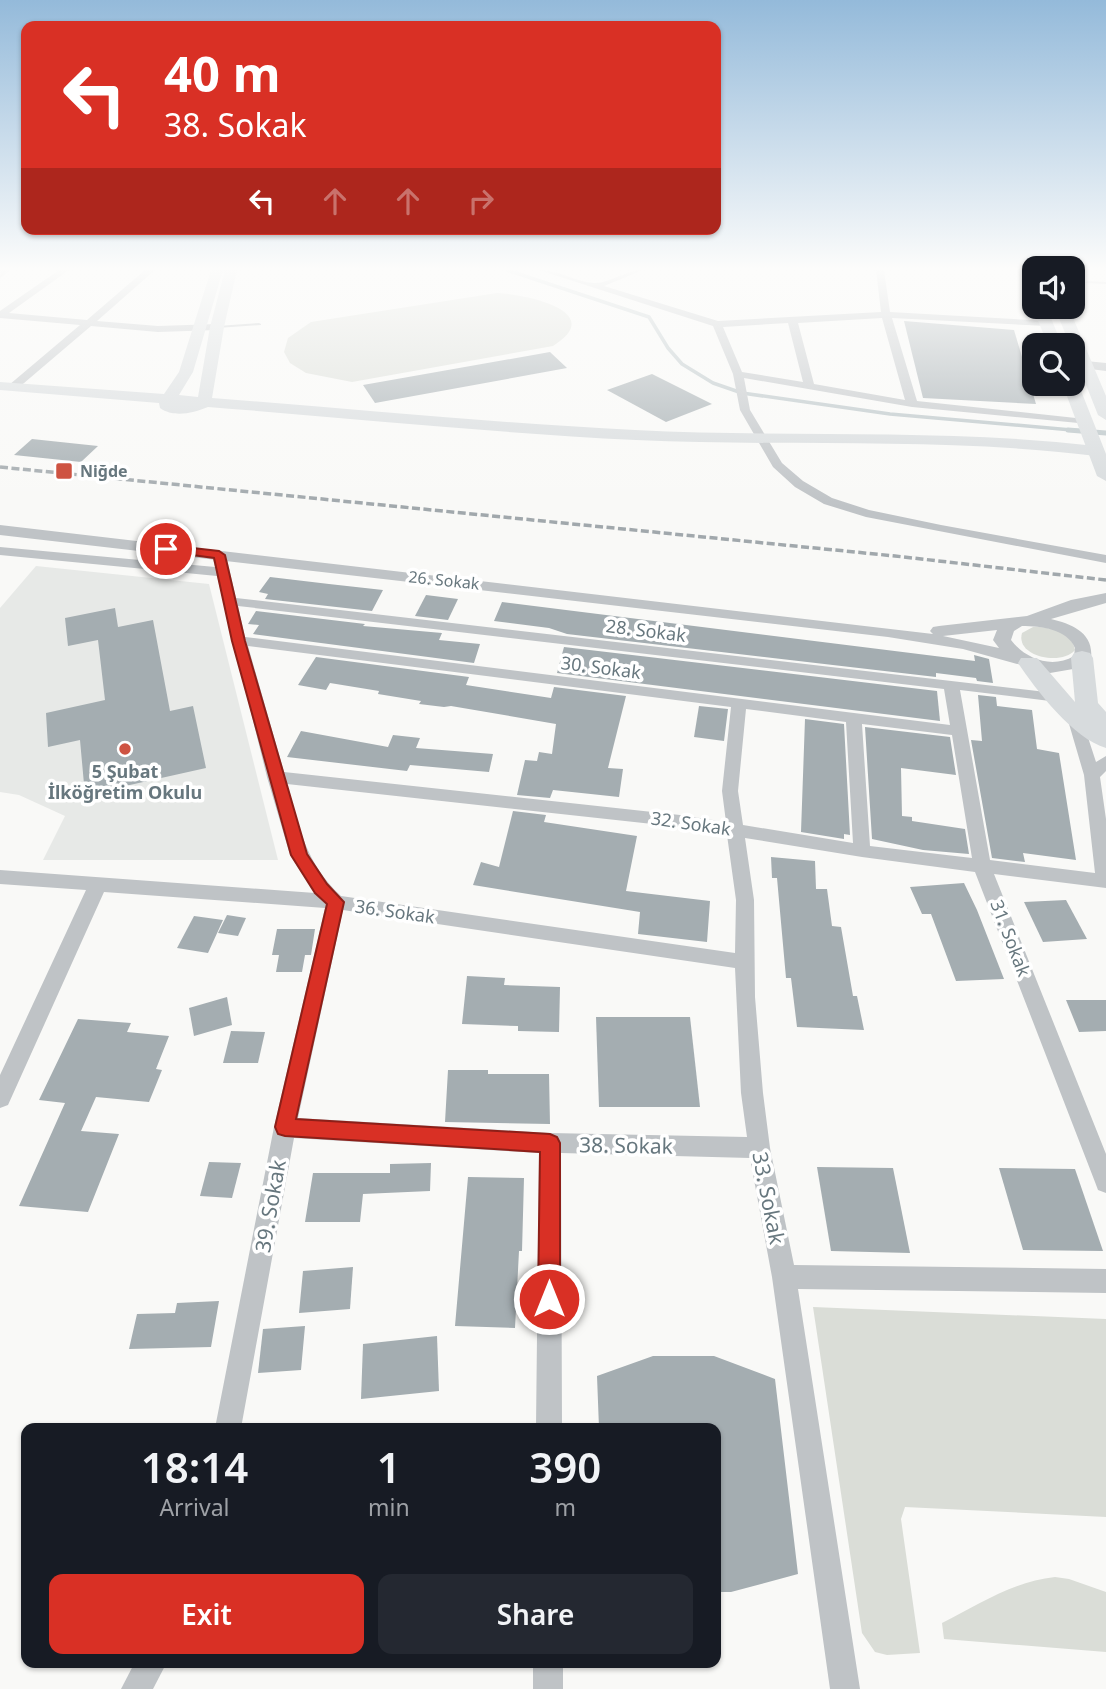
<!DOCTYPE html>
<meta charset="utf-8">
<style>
:root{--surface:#171b24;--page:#242831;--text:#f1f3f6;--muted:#9ea1a6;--accent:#d93025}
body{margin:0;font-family:"Noto Sans",sans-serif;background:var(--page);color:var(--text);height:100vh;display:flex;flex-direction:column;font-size:26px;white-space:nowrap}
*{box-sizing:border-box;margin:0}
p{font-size:23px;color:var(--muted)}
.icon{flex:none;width:38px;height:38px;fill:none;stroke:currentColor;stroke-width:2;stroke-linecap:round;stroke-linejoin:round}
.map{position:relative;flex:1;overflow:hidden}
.sheet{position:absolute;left:21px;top:1423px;width:700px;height:245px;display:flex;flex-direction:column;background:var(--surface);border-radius:14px;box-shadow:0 2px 5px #0004}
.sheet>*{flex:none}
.top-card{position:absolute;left:21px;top:21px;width:700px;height:214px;border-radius:14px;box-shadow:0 2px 5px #0004;background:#d93025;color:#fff;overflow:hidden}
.buttons{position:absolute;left:1022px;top:256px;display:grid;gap:14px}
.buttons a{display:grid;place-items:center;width:63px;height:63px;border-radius:14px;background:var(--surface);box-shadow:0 2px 5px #0004;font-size:35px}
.pin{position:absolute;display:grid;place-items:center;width:60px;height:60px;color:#fff;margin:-30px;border:4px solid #fff;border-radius:50%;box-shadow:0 2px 7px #0007}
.me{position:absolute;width:77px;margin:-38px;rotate:0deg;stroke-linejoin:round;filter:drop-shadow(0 0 5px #0008)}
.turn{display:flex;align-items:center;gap:24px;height:147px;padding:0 28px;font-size:32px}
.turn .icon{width:91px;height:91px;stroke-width:2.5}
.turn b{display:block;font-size:49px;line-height:60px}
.lanes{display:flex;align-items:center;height:66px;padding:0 28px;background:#0003;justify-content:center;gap:35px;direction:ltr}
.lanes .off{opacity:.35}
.eta{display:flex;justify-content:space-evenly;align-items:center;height:119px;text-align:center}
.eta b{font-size:42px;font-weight:600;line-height:49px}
.primary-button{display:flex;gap:14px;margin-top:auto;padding:14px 28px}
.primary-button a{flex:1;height:80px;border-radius:14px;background:var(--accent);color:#fff;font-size:28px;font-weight:600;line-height:80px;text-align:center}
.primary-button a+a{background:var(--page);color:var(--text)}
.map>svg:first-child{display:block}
.built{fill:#e7e9e7}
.green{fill:#daddd7}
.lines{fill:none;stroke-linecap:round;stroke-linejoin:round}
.stream-far1{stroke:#b7c2c5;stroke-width:3.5}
.stream{stroke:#b7c2c5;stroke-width:5}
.building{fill:#a4adb1}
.service{fill:#bfc3c6;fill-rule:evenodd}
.minor{fill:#bfc3c6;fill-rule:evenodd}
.tertiary{fill:#bfc3c6;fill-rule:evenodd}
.secondary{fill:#d7dbdd;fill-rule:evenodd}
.primary{fill:#d7dbdd;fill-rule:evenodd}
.rail{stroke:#a1a8ac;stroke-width:3.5;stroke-dasharray:8 3.5;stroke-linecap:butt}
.route{fill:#d93025;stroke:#8d1f18;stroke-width:2}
.poi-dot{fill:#ce5342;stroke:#fff;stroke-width:2.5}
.labels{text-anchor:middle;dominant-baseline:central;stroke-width:7;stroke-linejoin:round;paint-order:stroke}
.far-poi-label{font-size:16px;font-weight:bold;fill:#67777e;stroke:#fff;text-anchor:start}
.far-street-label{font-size:16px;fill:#67777e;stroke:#fff}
.street-label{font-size:18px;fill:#67777e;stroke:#fff}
.poi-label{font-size:18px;font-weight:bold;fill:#67777e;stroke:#fff}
.near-street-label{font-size:21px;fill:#67777e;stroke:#fff}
</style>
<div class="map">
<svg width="1106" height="1689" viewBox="0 0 1106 1689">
<rect width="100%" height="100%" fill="#f9f9f7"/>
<!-- built -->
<path class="built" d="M36 566 209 584 278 860H43L65 816 19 795 0 792V608Z"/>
<!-- green -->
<g class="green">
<path d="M497 293C523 294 609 311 553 346L352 382 306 373 290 363 284 352 288 338 311 322Z"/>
<path d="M1033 627C1048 626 1072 631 1075 650 1062 666 1015 657 1022 633Z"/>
<path d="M813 1307 1106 1319V1517L905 1507 901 1519 920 1653 887 1655 875 1652 862 1633Z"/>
<path d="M1055 1577 1069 1579 1106 1592V1652L944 1639 942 1623C978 1605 1014 1581 1055 1577Z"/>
</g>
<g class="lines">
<!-- stream-far1 -->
<path class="stream-far1" d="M507 270 649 317 668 348 682 364 713 383 742 393 890 414 1094 432"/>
<!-- stream -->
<path class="stream" d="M1068 430 1106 433"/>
</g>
<!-- building -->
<g class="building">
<path d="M904 321 1014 330 1036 404 923 398Z"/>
<path d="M550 352 567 368 375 403 363 385Z"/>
<path d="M652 374 712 404 666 422 607 390Z"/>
<path d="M32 439 98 446 81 462 14 455Z"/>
<path d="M270 577 329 584 383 590 372 611 265 599 268 594 259 592Z"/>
<path d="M426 595 458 599 448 620 415 616Z"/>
<path d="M502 602 975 661 974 655 989 659 993 683 977 681 976 678 936 673V677L567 634 549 628 494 621Z"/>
<path d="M115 608 118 627 153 620 170 711 193 706 206 768 85 795 80 740 48 747 46 713 105 700 98 640 68 646 65 618Z"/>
<path d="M256 611 365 624 363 626 442 633 439 640 480 644 474 663 253 634 259 625 248 624Z"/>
<path d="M564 647 937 691 940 721 557 673Z"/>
<path d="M316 657 469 677 466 685 551 698 554 687 626 696 608 768 623 769 619 797 553 790 550 798 517 795 525 760 537 761 539 752 552 754 556 724 451 706 444 707 419 704 421 701 378 694 379 691 330 683 326 690 298 685Z"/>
<path d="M978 695 996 697 997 706 1032 710 1037 749 1059 753 1076 860 1023 853 1025 862 992 858 971 740 982 741Z"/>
<path d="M699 706 728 709 724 741 694 737Z"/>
<path d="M805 719 844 724 850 835 844 834V839L801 832Z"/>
<path d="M865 727 950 737 956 775 901 768 902 816 912 817V821L965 829 969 854 923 850 872 839Z"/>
<path d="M301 731 388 747 393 735 420 738 416 748 493 754 489 772 410 765 407 771 287 757Z"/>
<path d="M513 811 546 815 544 822 637 836 626 891 710 901 707 942 638 934 640 912 473 885 481 862 499 867Z"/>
<path d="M771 857 815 861 816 889H827L832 926 841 927 853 996H857L864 1030 797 1027 791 978H786L777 878H772Z"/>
<path d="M964 883 977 910 1004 979 956 981 931 914H922L910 887Z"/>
<path d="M1066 900 1087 939 1043 942 1024 902Z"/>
<path d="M227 915 246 918 238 936 218 933Z"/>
<path d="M194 916 223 920 208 953 177 948Z"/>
<path d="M277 929H315L311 955H305L302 972H276L279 955H272Z"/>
<path d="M467 976 505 978 504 985 560 987 559 1032 518 1031V1026L462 1024Z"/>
<path d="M227 997 232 1025 194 1036 189 1008Z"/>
<path d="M1066 1000H1106V1031L1079 1032Z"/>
<path d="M596 1017H690L700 1107H599Z"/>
<path d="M78 1019 131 1023 127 1032 169 1036 156 1069 162 1070 149 1102 96 1097 81 1131 119 1134 88 1212 19 1206 65 1103 39 1100Z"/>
<path d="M231 1031 265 1032 258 1063H223Z"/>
<path d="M448 1070H488V1074H549L550 1124 445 1122Z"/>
<path d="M209 1162 241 1163 232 1198 200 1196Z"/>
<path d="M431 1163 430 1191 363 1194 360 1222H305L313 1173H390V1164Z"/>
<path d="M817 1167 893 1168 910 1253 831 1251Z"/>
<path d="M999 1168 1075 1169 1103 1251 1023 1250Z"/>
<path d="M468 1177 524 1178 522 1251H519L515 1328 455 1326Z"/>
<path d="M353 1267 350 1309 299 1313 303 1271Z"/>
<path d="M219 1301 211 1347 129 1349 137 1314 175 1313 177 1303Z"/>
<path d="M305 1326 301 1370 258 1373 263 1329Z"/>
<path d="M437 1336 439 1391 361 1399 363 1344Z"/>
<path d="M653 1356H714L775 1379 798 1574 731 1592H716V1428H599L597 1376Z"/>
</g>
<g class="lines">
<!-- service -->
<g class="service">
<path d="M1087 281 1106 282V284L1085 283Z"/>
<path d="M259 323 261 324V325L217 328 215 327 217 326Z"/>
</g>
<!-- minor -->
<g class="minor">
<path d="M11 270 0 278 1 270Z"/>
<path d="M59 270H69L9 313 87 320 145 270H155L97 321 158 326 217 324 222 327 217 330 158 332 91 326 17 389H9V385L80 325 0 318V311Z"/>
<path d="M539 270C559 270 575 282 594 283 608 284 626 270 643 270L604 286 718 321 881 312 876 270H884L890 312 1049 321 1051 323 1046 326 892 318 917 401 1085 419 1089 420V424L912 407 744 378 750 410 782 463 803 481 832 498 869 510 941 525 1106 555V563L866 517 824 504 795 487 773 467 740 410 733 374 713 326ZM882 318 905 400 814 384 798 323ZM788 323 803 382 742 372 723 327Z"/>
<path d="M0 547 215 567 212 555 219 551 226 555 236 598 1063 694 1066 697 1063 700 1058 702 960 690 990 860 1095 873 1084 775 1067 717 1070 713H1080L1096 762 1106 756V771L1100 777 1106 819V888L994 874 1106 1154V1193L1098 1190 1095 1182 975 872 862 857 745 838 754 900 755 997 763 1093 770 1148 794 1265 1106 1269V1293L798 1289 860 1689H830L772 1277 750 1158 561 1153 562 1428H536L539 1153 294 1138 241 1428H215L274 1127 325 908 104 892 8 1105 0 1108V1075L86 890 0 884V870L315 893 290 855 267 777 217 576 0 555ZM238 606 944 689 950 725 245 637ZM248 646 731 707 722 791 726 822 680 815 284 772ZM746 709 846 722 853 843 743 825 738 791ZM862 724 952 735 972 858 870 846ZM287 784 680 827 727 835 736 900 735 953 341 896C305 862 300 829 287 784ZM343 910 735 968 741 1093 747 1137 550 1133 298 1118Z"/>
<path d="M135 1662H167L153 1689H121Z"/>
<rect x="533" y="1662" width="30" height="27"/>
</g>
<!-- tertiary -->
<g class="tertiary">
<path d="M1086 361 1106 363V371L1082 368 1080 365Z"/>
<path d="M0 525 933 634 930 631 933 627 939 626 1027 616 1071 600 1106 593V603L1051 619C1072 624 1094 633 1091 658L1079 668 1050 673 963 649 888 637 0 535ZM1022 626C1041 626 1067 629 1075 648L1074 656C1052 669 1025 659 1011 640L1014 631ZM997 630 993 640 999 648 943 636Z"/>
</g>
<!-- secondary -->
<path class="secondary" d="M211 270H223L193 372 179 395 198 397 210 327 225 270H237L224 327 212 398C353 409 494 423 635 430 789 438 943 428 1096 446L1104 451 1096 456C943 437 789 447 636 440 493 433 351 418 208 407 193 413 174 418 160 408L159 403 0 390V382L164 394 179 372Z"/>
<!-- primary -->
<g class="primary">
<path d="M1017 270H1030L1034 281V300L1027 296Z"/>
<path d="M1034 303V306H1046L1062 345H1048L1032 306Z"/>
<path d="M1054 306H1068L1106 396V420L1098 415 1073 352V345H1070Z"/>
<path d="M1073 379 1078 383 1106 454V481L1097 476 1062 383H1073Z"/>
<path d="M1082 651 1090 653 1093 658 1098 703 1106 712V748C1074 739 1036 690 1018 663L1021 658H1037L1075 702 1071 658 1074 653Z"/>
</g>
<!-- rail -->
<path class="rail" d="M0 467 895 556 1106 580"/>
</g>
<!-- sky -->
<linearGradient id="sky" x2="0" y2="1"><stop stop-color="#94bada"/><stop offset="0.53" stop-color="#fcfcfb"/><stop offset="1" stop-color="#fcfcfb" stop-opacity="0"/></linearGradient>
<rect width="1106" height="507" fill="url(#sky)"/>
<!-- route -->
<path class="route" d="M166 545 219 551 225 555 245 641 307 854 327 884 344 902 296 1119 550 1134 557 1137 560 1143V1299L557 1307 549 1310 541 1307 538 1299 540 1152 285 1136 278 1134 275 1127 327 904 315 893 291 855 232 641 214 558 162 551V546Z"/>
<!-- markers -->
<g class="poi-dot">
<rect x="55" y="462" width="18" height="18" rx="3.5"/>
<circle cx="125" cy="749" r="7"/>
</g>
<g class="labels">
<!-- far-poi labels -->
<g class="far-poi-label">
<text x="80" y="471">Niğde</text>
</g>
<!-- far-street labels -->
<g class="far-street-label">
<text transform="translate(444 580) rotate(6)">26. Sokak</text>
</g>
<!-- street labels -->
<g class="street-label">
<text transform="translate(646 630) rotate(7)">28. Sokak</text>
<text transform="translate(601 667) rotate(7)">30. Sokak</text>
<text transform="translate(691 823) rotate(8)">32. Sokak</text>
<text transform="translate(395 911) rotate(8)">36. Sokak</text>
<text transform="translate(1011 938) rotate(69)">31. Sokak</text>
</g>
<!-- poi labels -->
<g class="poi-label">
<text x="125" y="771">5 Şubat<tspan x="125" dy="21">İlköğretim Okulu</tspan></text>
</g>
<!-- near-street labels -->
<g class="near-street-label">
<text transform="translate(626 1145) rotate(1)">38. Sokak</text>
<text transform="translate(769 1198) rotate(79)">33. Sokak</text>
<text transform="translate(270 1206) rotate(-80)">39. Sokak</text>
</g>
</g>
</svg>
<div class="buttons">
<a><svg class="icon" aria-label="sound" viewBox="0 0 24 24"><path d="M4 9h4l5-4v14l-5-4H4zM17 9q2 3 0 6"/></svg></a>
<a><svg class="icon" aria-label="search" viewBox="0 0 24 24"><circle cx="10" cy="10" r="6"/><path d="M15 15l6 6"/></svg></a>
</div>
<div class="pin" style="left:166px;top:549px;background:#d93025"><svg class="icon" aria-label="arrive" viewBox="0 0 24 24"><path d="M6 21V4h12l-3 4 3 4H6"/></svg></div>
<svg class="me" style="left:549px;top:1299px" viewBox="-20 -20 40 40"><circle r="17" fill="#d93025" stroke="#fff" stroke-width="3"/><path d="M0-11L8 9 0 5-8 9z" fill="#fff"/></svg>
<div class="top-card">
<div class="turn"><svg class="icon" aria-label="left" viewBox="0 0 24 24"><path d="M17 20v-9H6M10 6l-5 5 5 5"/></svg><div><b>40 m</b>38. Sokak</div></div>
<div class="lanes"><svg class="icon" aria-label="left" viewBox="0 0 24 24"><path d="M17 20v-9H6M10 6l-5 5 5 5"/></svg><svg class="icon off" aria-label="ahead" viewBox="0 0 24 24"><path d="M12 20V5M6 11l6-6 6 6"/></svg><svg class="icon off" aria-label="ahead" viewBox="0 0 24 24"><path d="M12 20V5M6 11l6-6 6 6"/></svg><svg class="icon off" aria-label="right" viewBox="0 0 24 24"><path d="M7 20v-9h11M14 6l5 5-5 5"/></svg></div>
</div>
<section class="sheet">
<div class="eta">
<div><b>18:14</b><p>Arrival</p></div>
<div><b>1</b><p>min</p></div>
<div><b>390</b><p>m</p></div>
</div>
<div class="primary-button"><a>Exit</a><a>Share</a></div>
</section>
</div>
